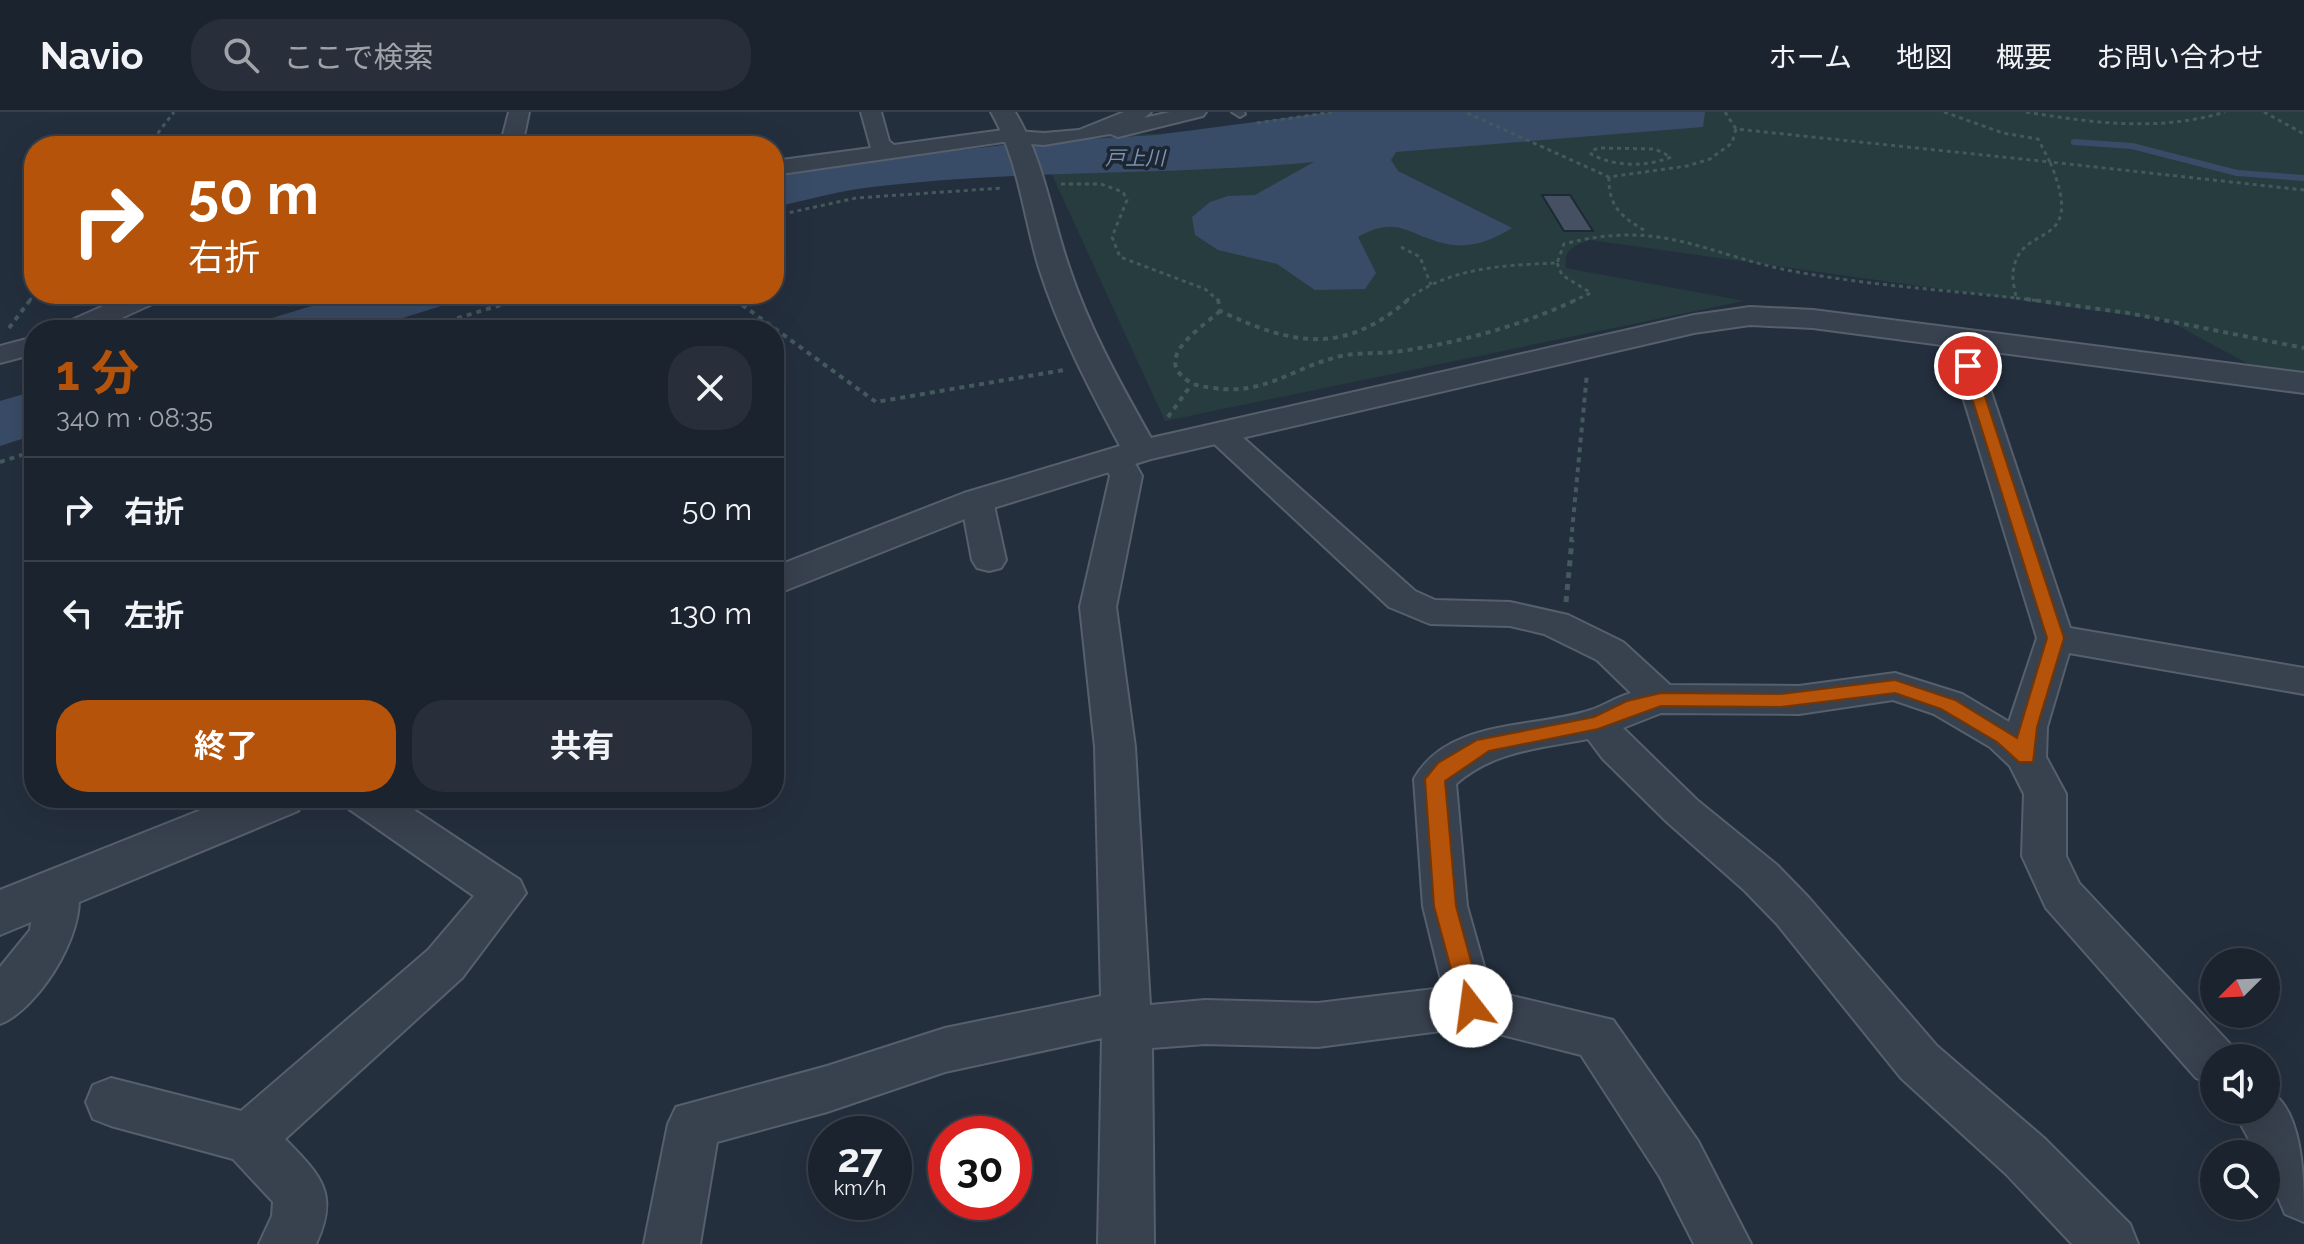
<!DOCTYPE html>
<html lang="ja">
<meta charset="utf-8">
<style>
:root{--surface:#1b232e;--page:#282f3a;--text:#f1f3f6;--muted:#a0a4aa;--line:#39404a;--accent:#b45309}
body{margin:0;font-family:Raleway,"Noto Sans JP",sans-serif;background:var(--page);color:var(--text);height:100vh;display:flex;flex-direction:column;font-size:30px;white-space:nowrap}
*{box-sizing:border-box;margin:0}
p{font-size:26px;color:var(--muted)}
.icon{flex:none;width:44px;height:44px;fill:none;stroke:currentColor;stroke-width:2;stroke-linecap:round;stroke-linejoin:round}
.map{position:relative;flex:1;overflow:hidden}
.drawer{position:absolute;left:24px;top:208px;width:760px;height:488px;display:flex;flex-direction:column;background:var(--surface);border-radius:32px;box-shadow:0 8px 32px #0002,0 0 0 2px var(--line)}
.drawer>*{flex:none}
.banner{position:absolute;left:24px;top:24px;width:760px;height:168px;border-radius:32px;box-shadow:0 8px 32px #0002,0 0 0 2px var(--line);background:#b45309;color:#fff;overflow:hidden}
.needle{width:52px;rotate:246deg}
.controls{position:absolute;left:2200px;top:836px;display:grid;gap:16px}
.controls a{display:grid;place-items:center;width:80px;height:80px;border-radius:50%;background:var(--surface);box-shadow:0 8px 32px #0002,0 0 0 2px var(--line);font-size:40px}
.speed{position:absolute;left:808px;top:1004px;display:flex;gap:16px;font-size:40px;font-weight:700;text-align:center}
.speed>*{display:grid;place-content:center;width:104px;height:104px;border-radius:50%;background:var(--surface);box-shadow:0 8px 32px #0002,0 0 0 2px var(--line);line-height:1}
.speed small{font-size:20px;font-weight:400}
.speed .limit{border:12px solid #d22;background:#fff;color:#111}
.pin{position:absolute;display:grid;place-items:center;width:68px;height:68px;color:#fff;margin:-34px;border:4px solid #fff;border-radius:50%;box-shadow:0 2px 8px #0007}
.me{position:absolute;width:88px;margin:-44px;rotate:345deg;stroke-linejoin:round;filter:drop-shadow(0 0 6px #0008)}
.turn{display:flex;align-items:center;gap:28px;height:168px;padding:0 32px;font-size:36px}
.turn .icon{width:104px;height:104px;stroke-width:2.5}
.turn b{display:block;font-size:56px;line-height:68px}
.round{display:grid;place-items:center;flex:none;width:84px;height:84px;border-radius:32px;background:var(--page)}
.overview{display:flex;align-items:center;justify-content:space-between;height:136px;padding:0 32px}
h1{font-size:48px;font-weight:700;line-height:60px;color:var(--accent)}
.button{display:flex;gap:16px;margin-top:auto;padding:16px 32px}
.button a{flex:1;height:92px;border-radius:32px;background:var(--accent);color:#fff;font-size:32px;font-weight:700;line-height:92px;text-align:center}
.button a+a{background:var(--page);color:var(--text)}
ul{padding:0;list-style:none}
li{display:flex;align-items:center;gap:24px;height:104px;padding:0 32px;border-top:2px solid var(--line)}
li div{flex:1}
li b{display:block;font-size:30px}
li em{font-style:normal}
header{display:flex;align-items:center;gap:48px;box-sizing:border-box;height:112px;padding:0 40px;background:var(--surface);border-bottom:2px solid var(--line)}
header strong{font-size:38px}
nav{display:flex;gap:44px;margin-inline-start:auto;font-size:28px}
.search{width:560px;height:72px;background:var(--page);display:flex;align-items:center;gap:20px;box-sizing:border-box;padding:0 28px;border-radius:32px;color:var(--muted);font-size:30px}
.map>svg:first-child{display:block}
.green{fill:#263c3f}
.water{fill:#394c67}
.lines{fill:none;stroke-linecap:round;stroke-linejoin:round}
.stream{stroke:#394c67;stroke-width:6}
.building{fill:#455162;stroke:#1f2835;stroke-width:2}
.service-casing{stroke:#565f6c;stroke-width:4}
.minor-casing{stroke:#565f6c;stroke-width:4}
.tertiary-casing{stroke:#565f6c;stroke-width:4}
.path-far2{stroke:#44595c;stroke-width:3;stroke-dasharray:4 4;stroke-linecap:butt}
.path-far1{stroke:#44595c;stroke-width:4;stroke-dasharray:5 5;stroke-linecap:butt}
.path{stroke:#44595c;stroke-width:5;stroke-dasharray:6 6;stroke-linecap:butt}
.service{fill:#38414e;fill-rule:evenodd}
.minor{fill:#38414e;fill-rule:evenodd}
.tertiary{fill:#38414e;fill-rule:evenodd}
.route{fill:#b45309;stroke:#753606;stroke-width:2}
.labels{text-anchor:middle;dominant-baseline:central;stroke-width:7;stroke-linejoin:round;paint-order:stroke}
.far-water-label{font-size:20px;font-style:italic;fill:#7c92b1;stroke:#1d2633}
</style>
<header>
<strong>Navio</strong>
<div class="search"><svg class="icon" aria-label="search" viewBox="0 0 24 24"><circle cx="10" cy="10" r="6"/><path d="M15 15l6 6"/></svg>ここで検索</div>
<nav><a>ホーム</a><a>地図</a><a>概要</a><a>お問い合わせ</a></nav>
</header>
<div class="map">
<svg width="2304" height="1132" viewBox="0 0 2304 1132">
<rect width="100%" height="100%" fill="#242f3e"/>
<!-- green -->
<path class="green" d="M1333 0H2304V259L2250 253 2169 209 1590 128C1574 134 1563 137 1566 156L1744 189 1165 309 1049 56 1044 27 1191 20Z"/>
<!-- water -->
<g class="water">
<path d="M1331 0H1705L1703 15 1396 40 1391 48 1398 59 1512 116C1493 128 1471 137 1447 132 1408 124 1399 102 1358 125L1376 161 1365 177 1315 178 1277 152 1218 138 1195 123 1192 105 1210 90 1228 84 1255 83 1314 50C1164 64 1013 57 864 76 834 80 804 89 774 95V60L1021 31 1156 23Z"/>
<path d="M351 182H479L365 218H233Z"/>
<path d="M34 279V323L0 334V289Z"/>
</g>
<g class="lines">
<!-- stream -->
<path class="stream" d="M2074 30 2132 34 2237 61 2304 66"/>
</g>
<!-- building -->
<path class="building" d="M1542 83H1570L1593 119H1564Z"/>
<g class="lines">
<!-- service casing -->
<g class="service-casing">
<path id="service" d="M1232 0H1244L1245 2 1240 5Z"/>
</g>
<!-- minor casing -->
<g class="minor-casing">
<g id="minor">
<path d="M509 0H529L522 34H500Z"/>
<path d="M861 0H881L889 29 894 33 1003 18 1044 21 1079 18 1124 0H1151L1144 6 1170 0H1206L1203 4 1118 25 1110 22 1044 33 1003 30 774 63V49L871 36Z"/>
<path d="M130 182H165L161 188 95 218H59L63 212Z"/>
<path d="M1959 218 1969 220 1973 226 2070 516 2304 556V582L2069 541 2047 615 2046 645 2066 682V744L2079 771 2232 934 2237 946H2214V973L2196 966 2046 796 2022 744 2024 682 2010 654 1990 635 1934 602 1893 588 1799 602 1661 601 1623 616 1697 688 1777 753 1809 786 1937 934 2044 1026 2130 1112 2138 1132H2072L2006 1062 1901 966 1777 812 1745 779 1667 710 1603 647 1588 627C1541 636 1493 639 1456 672L1467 794 1491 879 1613 908 1698 1029 1751 1132H1694L1660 1065 1581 943 1471 915 1318 935 1205 932 1152 936 1154 1132H1098L1102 926 945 960 827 1000 717 1030 700 1132H644L668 1012 676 995 827 954 945 916 1101 884 1095 635 1080 495 1110 364 1101 346 1106 339H1128L1142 364 1116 495 1135 635 1150 893 1205 888 1318 891 1443 876 1423 794 1414 667C1448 606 1535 617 1591 598 1605 593 1617 585 1631 581L1597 548 1544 522 1510 514 1430 512 1389 495 1208 326 1204 320 1208 314H1230L1415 479 1435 488 1510 490 1568 503 1623 530 1670 573 1799 574 1895 561 1962 582 2009 610 2037 526 1945 226 1949 220Z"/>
<path d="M34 225V242L0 251V234Z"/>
<path d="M977 379 989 382 993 389 1006 448 1001 456 989 459 977 456 972 448 961 389 965 382Z"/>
<path d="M343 686H396L520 768 526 781 462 866 285 1027C320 1063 340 1081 316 1132H259L272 1104 273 1090 233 1047 111 1014 93 1007 86 990 93 973 111 966 241 999 428 838 474 784 349 697Z"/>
<path d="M58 760 74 765C96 808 40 897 0 912V855L30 818 36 778 42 765Z"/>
<path d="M2266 977C2304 995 2304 1068 2304 1110L2285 1102 2266 1057V1042H2257L2233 998H2266Z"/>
</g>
</g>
<!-- tertiary casing -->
<g class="tertiary-casing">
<g id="tertiary">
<path d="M991 0H1015C1044 48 1051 103 1069 155 1089 216 1120 271 1151 326L1694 203 1750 195 1813 198 2304 261V281L1813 216 1750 213 1694 221 1151 347 990 397 774 483V455L964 381 1120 334C1089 276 1059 219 1039 156 1023 103 1019 49 991 0Z"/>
<path d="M231 686H305L298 699 0 823V778Z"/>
</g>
</g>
<!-- path-far2 -->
<g class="path-far2">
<path d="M1725 0 1736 17"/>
<path d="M1944 0 2003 21 2038 27 2050 50 2304 78"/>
<path d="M2026 0C2093 11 2159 20 2225 0"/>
<path d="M2264 0 2304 22"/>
<path d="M1257 11 1333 0"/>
<path d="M148 34 174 0"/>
<path d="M1601 36 1655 37 1671 45C1647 55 1614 55 1591 42L1592 38Z"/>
<path d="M1609 65C1608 93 1621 105 1644 118"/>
<path d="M1061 72H1101L1123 80 1127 88 1112 125 1120 145 1205 177 1219 189"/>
<path d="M774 104 856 86 1003 76"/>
<path d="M1401 135 1420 145 1431 173"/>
<path d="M1557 151 1562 163 1591 181 1573 189"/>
<path d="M727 182 737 189"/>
<path d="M2016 186 2041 189"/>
<path d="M29 189 35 182"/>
<path d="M513 189 537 182"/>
<path d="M1406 189C1447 155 1507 153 1557 151L1564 132C1664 106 1704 143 1797 160 1869 173 1943 178 2016 186 2015 178 2012 168 2013 161 2018 107 2089 143 2050 50L1736 17 1732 31 1710 47 1687 54 1609 65 1465 0"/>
</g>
<!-- path-far1 -->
<g class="path-far1">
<path d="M734 187 876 290 1064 258"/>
<path d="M1218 187 1220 199C1293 233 1343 244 1409 187"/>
<path d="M2026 187 2128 201 2304 236"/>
<path d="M1220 199C1205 213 1159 241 1181 263 1191 273 1198 274 1213 276 1265 284 1293 255 1341 244 1361 240 1382 242 1402 239 1465 229 1520 214 1578 187"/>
<path d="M9 216 31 187"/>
<path d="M419 218 520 187"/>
<path d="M1168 305 1191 273"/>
<path d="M0 350 34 339"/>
<path d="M1571 430 1587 261"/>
</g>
<!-- path -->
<path class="path" d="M1566 490 1572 428"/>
<!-- service -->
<use href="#service" class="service"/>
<!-- minor -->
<use href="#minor" class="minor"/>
<!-- tertiary -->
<use href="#tertiary" class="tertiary"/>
</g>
<!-- route -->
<path class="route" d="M1968 250 1975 254 2064 526 2037 615 2033 650H2019L1997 630 1941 597 1895 581 1781 595 1661 594 1598 617 1489 639 1445 669 1456 794 1483 894 1480 901 1471 904 1463 901 1434 794 1425 667 1438 651 1477 628 1594 605 1627 589 1661 581 1781 582 1895 568 1955 588 2017 626 2047 526 1962 254Z"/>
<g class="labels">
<!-- far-water labels -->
<g class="far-water-label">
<text x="1135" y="46">戸上川</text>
</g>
</g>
</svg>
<div class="controls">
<a><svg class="needle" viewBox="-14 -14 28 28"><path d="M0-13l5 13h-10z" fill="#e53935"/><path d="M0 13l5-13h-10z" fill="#a0a4aa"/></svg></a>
<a><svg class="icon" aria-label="sound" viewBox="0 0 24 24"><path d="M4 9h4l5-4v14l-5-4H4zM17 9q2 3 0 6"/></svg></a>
<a><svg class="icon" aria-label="search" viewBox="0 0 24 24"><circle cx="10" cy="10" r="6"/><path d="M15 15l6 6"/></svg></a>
</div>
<div class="speed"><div>27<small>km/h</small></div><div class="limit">30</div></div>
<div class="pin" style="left:1968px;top:254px;background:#d93025"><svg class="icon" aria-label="arrive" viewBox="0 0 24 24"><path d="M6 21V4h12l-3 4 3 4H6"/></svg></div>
<svg class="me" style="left:1471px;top:894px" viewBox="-20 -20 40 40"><circle r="19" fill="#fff"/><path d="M0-13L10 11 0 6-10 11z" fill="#b45309"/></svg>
<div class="banner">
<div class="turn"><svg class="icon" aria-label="right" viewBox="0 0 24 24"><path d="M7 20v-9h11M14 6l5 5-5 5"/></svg><div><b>50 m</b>右折</div></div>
</div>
<section class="drawer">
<div class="overview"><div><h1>1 分</h1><p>340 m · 08:35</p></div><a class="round"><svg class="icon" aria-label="close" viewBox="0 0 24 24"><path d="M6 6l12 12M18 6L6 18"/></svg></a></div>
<ul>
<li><svg class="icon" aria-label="right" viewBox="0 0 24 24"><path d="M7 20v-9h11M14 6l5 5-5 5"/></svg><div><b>右折</b></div><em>50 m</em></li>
<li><svg class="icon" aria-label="left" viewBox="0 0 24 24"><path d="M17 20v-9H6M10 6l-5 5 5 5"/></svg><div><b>左折</b></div><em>130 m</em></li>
</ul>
<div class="button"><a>終了</a><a>共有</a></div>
</section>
</div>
